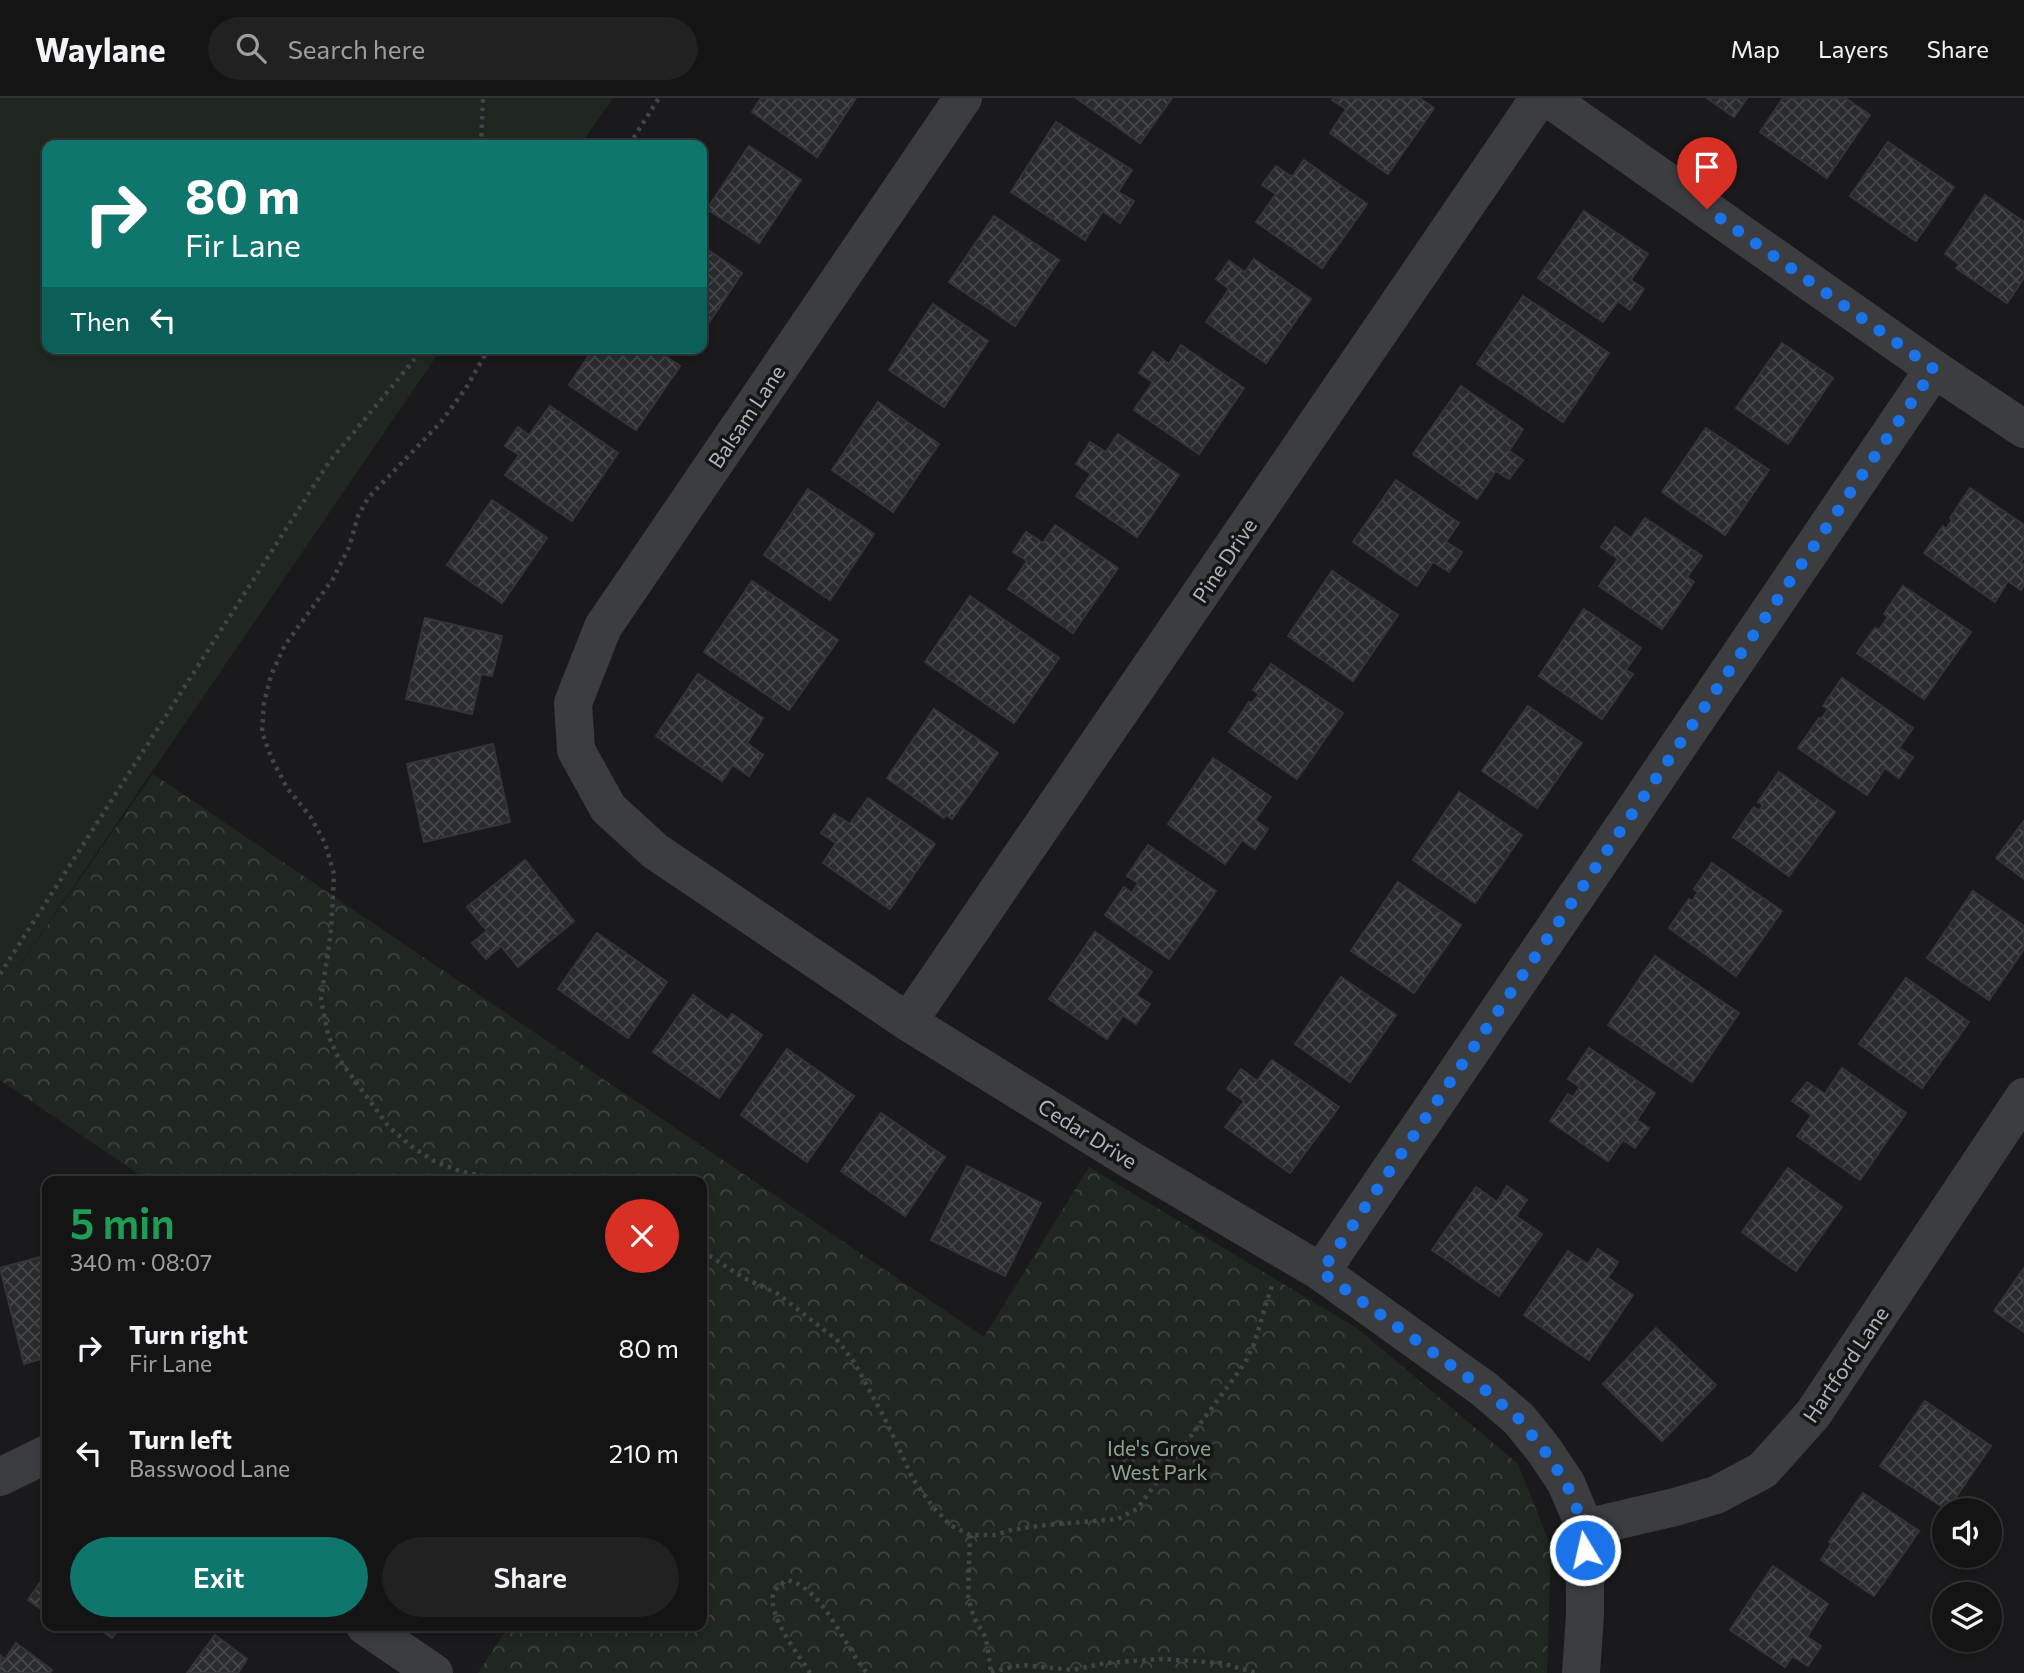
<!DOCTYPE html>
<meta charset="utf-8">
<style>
:root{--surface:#141415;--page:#212122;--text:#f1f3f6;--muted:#9d9ea0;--line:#333334;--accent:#0f766e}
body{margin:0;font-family:Commissioner,sans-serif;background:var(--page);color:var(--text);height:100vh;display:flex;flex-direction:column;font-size:26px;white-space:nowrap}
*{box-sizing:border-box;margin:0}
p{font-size:23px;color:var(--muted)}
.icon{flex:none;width:38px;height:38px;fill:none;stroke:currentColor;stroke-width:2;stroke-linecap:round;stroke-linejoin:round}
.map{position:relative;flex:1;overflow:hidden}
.side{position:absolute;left:42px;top:1078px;width:665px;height:455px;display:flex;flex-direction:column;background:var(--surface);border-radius:14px;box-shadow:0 4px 10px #0003,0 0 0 2px var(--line)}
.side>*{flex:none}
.top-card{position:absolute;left:42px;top:42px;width:665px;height:214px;border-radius:14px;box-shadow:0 4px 10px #0003,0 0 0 2px var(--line);background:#0f766e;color:#fff;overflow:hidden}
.controls{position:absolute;left:1932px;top:1400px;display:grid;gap:14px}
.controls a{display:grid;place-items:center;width:70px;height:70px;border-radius:50%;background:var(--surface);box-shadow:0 4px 10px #0003,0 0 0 2px var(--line);font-size:35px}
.pin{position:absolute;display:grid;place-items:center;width:60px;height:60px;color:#fff;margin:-72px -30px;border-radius:50% 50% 50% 0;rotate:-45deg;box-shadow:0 0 7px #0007}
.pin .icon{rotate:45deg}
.me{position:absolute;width:77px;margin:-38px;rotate:351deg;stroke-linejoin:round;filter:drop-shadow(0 0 5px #0008)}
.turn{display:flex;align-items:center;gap:24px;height:147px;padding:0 28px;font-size:32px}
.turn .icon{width:91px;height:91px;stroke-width:2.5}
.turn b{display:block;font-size:49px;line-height:60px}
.then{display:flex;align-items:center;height:66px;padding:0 28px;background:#0003;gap:14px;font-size:26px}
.round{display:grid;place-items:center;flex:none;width:74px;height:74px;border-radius:37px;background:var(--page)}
.summary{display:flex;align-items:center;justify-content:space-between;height:119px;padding:0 28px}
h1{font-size:42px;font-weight:600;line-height:52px;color:#1e9e55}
.cta{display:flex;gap:14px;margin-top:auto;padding:14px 28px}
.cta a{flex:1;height:80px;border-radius:42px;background:var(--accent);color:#fff;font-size:28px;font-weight:600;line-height:80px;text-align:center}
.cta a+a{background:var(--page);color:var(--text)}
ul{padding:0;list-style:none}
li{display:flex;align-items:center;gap:21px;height:105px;padding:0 28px}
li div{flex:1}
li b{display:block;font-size:26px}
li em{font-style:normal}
header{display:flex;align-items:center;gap:42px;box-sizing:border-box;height:98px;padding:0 35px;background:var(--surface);border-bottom:2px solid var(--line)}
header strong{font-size:33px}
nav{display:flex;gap:38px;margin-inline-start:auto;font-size:24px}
.search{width:490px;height:63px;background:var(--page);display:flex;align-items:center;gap:18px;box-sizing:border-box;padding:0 24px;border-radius:38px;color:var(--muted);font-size:26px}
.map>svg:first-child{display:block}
.grass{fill:#202720}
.forest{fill:url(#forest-crowns)}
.building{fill:url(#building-cross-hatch);stroke:#343538;stroke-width:2}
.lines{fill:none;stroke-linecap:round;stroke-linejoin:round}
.path{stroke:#414448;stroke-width:4.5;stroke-dasharray:3.5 5;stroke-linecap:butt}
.minor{stroke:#3b3d41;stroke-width:38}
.route{stroke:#1a73e8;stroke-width:12;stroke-dasharray:0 21.6}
.labels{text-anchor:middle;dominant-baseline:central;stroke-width:7;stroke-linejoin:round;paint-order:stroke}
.street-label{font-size:21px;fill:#adb4bb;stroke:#151517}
.park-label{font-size:21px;fill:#89a586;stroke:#151517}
</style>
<header>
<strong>Waylane</strong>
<div class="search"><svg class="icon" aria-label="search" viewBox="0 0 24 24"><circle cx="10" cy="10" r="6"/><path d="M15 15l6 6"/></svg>Search here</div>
<nav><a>Map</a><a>Layers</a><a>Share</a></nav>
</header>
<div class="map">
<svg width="2024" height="1575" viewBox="0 0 2024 1575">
<defs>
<pattern id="forest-crowns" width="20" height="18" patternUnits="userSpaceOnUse" patternTransform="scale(1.75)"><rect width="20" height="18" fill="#202720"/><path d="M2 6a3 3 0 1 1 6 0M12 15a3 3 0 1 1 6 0" fill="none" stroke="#3e443e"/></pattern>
<pattern id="building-cross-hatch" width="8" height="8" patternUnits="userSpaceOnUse" patternTransform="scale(1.75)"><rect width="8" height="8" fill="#2a2b2d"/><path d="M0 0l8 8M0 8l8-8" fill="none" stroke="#46474a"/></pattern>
</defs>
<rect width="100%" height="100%" fill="#1a1a1c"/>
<!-- grass -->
<path class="grass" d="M0 0H613L580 47H47V250H442L0 896Z"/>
<!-- forest -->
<path class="forest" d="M153 676 984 1239 1089 1069 1358 1231 1518 1366 1551 1449 1547 1575H478L509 1528H702V1083H149L0 982V896Z"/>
<!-- building -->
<g class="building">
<path d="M761 0H856L817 59 752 14Z"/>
<path d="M1076 0H1172L1140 45Z"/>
<path d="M1334 0H1419L1434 10 1388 76 1330 35 1346 11 1332 2Z"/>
<path d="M1707 0H1747L1734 19Z"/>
<path d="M1783 0H1845L1870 17 1827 80 1760 34Z"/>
<path d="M1056 24 1132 72 1118 94 1134 103 1120 125 1103 113 1085 142 1011 94Z"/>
<path d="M1888 44 1954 89 1916 143 1850 98Z"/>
<path d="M749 48 801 82 759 145 707 111Z"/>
<path d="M1304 62 1367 106 1322 170 1256 124 1276 96 1262 87 1276 68 1292 79Z"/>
<path d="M1985 97 2024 124V180L2007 205 1956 170 1959 166 1945 156Z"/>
<path d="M1584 113 1648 156 1631 182 1644 191 1630 212 1618 203 1603 224 1538 180Z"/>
<path d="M994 118 1059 162 1015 228 949 184Z"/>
<path d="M702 148 742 175 702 235Z"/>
<path d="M1254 161 1311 201 1266 265 1206 224 1229 191 1216 181 1229 163 1245 174Z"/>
<path d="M1523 198 1609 255 1563 324 1477 266Z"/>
<path d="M933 206 988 243 944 309 889 272Z"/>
<path d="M1782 245 1833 280 1788 346 1736 310Z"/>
<path d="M1181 247 1244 290 1199 356 1134 312 1153 284 1139 275 1153 254 1169 266Z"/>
<path d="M594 250H654L680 268 636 332 569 287Z"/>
<path d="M1461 288 1523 331 1509 353 1523 362 1509 381 1496 373 1477 401 1413 356Z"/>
<path d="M878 304 939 346 893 414 832 372Z"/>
<path d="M550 308 618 355 572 423 505 377 519 357 505 348 518 329 529 337Z"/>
<path d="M1706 330 1769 372 1725 437 1662 394Z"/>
<path d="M1118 336 1179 377 1137 439 1076 398 1091 376 1076 366 1090 344 1106 354Z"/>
<path d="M1396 382 1459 425 1446 444 1462 454 1449 474 1433 464 1417 488 1353 444Z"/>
<path d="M1970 390 2024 427V460L2021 464 2024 467V487L2021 492 2008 483 1995 504 1924 455 1943 428 1946 431 1952 422 1950 420Z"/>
<path d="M808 391 874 436 830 502 764 457Z"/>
<path d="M492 402 547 440 502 505 447 467Z"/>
<path d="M1645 420 1702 458 1687 479 1694 484 1662 531 1599 488 1618 461 1601 449 1615 429 1631 440Z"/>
<path d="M1055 427 1118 470 1073 535 1008 491 1027 463 1013 454 1026 434 1043 445Z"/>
<path d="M1332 473 1398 517 1353 583 1288 538Z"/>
<path d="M752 483 838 542 789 612 704 554Z"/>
<path d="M1903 488 1971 534 1924 601 1857 555 1875 530 1879 532 1888 519 1884 516Z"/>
<path d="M970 498 1059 560 1014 625 925 564Z"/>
<path d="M1584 511 1641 550 1626 572 1633 576 1602 621 1539 578Z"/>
<path d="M425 520 502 538 492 578 481 576 472 616 406 601Z"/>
<path d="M1271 566 1343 615 1297 681 1229 634 1249 604 1252 605 1259 596 1253 592Z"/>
<path d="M698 576 763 620 747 645 763 657 749 678 733 667 722 683 656 638Z"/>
<path d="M1842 580 1913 630 1899 650 1913 659 1899 680 1885 670 1867 697 1798 650 1819 620 1821 621 1828 611 1823 608Z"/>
<path d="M1528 608 1582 645 1537 710 1482 673Z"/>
<path d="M934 611 998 655 952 721 946 717 944 720 887 680Z"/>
<path d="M493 646 510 724 424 744 407 666Z"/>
<path d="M1213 660 1271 699 1255 722 1268 731 1255 751 1242 742 1225 766 1168 726Z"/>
<path d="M1779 674 1835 714 1789 778 1733 739 1754 709 1759 713 1763 707 1758 704Z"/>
<path d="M1459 694 1522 737 1475 805 1413 762Z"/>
<path d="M868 700 935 746 890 811 823 765 836 745 821 735 834 716 850 726Z"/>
<path d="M2024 723V781L1996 760Z"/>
<path d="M1148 747 1216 793 1169 861 1105 817 1124 789 1132 795 1138 785 1127 778Z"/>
<path d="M525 762 574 823 518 869 501 848 486 861 472 845 487 833 467 809Z"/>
<path d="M1712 765 1782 813 1736 878 1669 830 1689 801 1692 803 1698 794 1694 791Z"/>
<path d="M1398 784 1461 827 1414 895 1351 853Z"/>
<path d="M1973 793 2024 828V851L1989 902 1927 860Z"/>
<path d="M1095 834 1152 874 1136 897 1150 906 1136 926 1123 917 1107 941 1049 901Z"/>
<path d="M597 835 667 884 628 940 558 891Z"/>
<path d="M1655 858 1739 915 1692 984 1608 927Z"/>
<path d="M1341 879 1396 917 1350 984 1295 946Z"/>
<path d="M1906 880 1969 924 1922 990 1859 946Z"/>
<path d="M693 897 728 922 732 916 762 937 719 1000 653 954Z"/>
<path d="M1589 950 1655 995 1637 1022 1649 1030 1635 1050 1623 1042 1608 1063 1550 1023 1568 996 1573 999 1580 989 1568 981Z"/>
<path d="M787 951 854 998 807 1064 741 1017Z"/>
<path d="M1272 962 1339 1009 1290 1075 1225 1029 1244 1003 1227 991 1241 971 1257 983Z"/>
<path d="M1842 970 1906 1015 1860 1082 1797 1038 1812 1017 1792 1003 1807 984 1825 996Z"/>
<path d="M881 1015 945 1059 905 1118 841 1073Z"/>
<path d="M967 1068 1041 1105 1005 1178 931 1142Z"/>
<path d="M1788 1070 1842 1109 1796 1173 1742 1134Z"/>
<path d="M1507 1088 1527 1102 1516 1118 1542 1136 1499 1198 1432 1152 1476 1089 1497 1104Z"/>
<path d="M1598 1151 1618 1164 1608 1180 1633 1197 1589 1262 1524 1217 1568 1153 1588 1166Z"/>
<path d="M47 1157V1259L24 1266 0 1170Z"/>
<path d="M2024 1170V1234L1994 1213Z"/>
<path d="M1656 1230 1716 1287 1662 1343 1603 1286Z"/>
<path d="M1925 1303 1991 1348 1947 1412 1880 1368Z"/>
<path d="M1863 1395 1919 1433 1874 1498 1821 1462 1831 1446 1829 1444Z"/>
<path d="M1773 1468 1828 1506 1807 1539 1821 1548 1808 1568 1792 1558 1785 1569 1730 1532Z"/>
<path d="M47 1475V1515L28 1502Z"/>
<path d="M95 1528H121L112 1540Z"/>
<path d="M215 1537 247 1561 238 1575H187Z"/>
<path d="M16 1545 52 1572 50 1575H0V1557L5 1561Z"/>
</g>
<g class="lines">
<!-- path -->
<g class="path">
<path d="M481 47 483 0"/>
<path d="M629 47 659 0"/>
<path d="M489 250 466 290 441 324 368 400 358 418 349 449 333 481 285 547 271 577 264 605 262 634 271 659 287 690 310 718 325 745 334 776 331 833 321 901 328 937 339 961 389 1029 411 1048 434 1063 462 1074 511 1083"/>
<path d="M0 876 329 364 424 250"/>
<path d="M702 1153 744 1180 778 1196 837 1242 854 1264 884 1319 913 1381 933 1409 950 1427 970 1437H995L1011 1432 1045 1427 1118 1421 1137 1411 1245 1265 1254 1246 1272 1187"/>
<path d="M970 1437 968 1500 974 1520 986 1540 991 1574"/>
<path d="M991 1574 1022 1567 1073 1572 1105 1565 1162 1561 1221 1565 1257 1575"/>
<path d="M810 1575C799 1557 765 1515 774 1494 777 1489 782 1486 786 1482 823 1488 844 1549 867 1575"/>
</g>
<!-- minor -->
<g class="minor">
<path d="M963 0 603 529 573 605 576 652 608 710 655 753 908 924 1126 1059 1321 1174 1484 1291 1519 1321 1544 1352 1566 1385 1585 1430V1517L1581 1575"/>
<path d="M1548 0 1934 271 2024 331"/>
<path d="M908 924 1539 0"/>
<path d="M1321 1174 1934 271"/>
<path d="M0 1379 47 1356"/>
<path d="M1585 1430 1675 1409 1716 1397 1763 1372 1813 1316 2024 999"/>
<path d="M365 1528 434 1575"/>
</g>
</g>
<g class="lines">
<!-- route -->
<path class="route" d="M1585 1452V1430L1566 1385 1544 1352 1519 1321 1484 1291 1321 1174 1934 271 1707 111"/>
</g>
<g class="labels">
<!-- street labels -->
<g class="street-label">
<text transform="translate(746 318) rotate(-56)">Balsam Lane</text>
<text transform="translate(1224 462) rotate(-56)">Pine Drive</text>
<text transform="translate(1088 1035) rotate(32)">Cedar Drive</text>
<text transform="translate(1845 1266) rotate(-56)">Hartford Lane</text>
</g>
<!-- park labels -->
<g class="park-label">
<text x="1159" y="1349">Ide's Grove<tspan x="1159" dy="24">West Park</tspan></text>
</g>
</g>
</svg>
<div class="controls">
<a><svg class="icon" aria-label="sound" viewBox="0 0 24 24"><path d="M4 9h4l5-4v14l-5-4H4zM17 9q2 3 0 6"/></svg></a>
<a><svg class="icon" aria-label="layers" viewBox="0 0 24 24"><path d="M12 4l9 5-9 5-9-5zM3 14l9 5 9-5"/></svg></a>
</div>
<div class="pin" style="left:1707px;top:111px;background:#d93025"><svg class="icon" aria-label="arrive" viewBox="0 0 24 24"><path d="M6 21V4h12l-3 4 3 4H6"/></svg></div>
<svg class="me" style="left:1585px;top:1452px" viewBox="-20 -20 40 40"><circle r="17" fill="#1a73e8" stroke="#fff" stroke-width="3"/><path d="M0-11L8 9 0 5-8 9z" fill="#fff"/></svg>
<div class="top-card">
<div class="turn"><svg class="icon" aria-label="right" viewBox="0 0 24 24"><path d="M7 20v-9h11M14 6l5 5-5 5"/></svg><div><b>80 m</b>Fir Lane</div></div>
<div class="then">Then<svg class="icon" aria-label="left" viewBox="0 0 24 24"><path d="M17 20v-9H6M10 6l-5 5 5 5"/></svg></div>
</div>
<section class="side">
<div class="summary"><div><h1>5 min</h1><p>340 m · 08:07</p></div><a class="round" style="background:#d93025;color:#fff"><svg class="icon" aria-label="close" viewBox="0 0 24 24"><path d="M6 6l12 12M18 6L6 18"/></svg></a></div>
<ul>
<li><svg class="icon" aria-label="right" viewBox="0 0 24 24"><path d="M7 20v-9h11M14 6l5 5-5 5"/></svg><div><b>Turn right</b><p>Fir Lane</p></div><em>80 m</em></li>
<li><svg class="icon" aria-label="left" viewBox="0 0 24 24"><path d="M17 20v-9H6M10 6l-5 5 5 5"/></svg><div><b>Turn left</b><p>Basswood Lane</p></div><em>210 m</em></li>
</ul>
<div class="cta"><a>Exit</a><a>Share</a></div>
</section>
</div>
